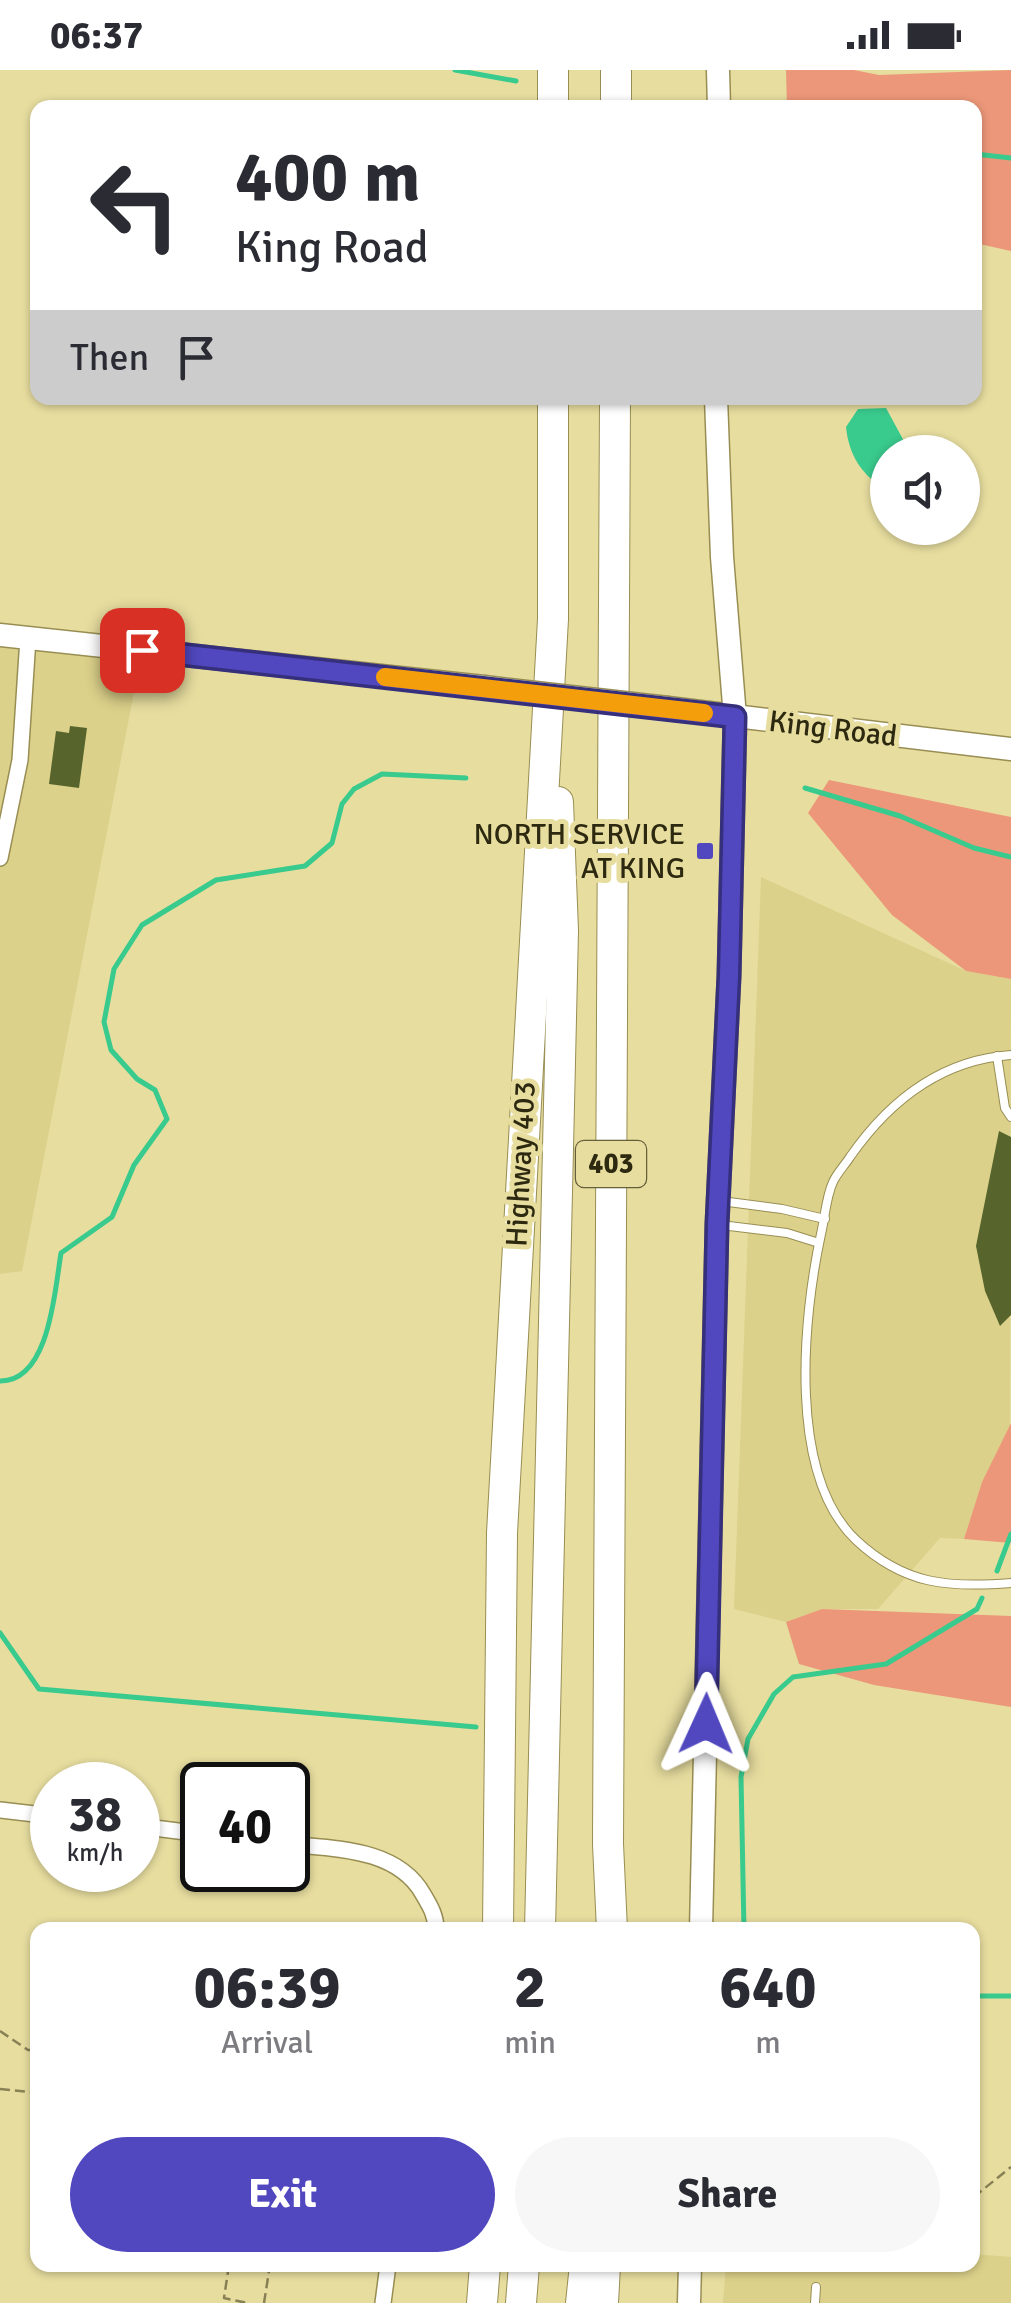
<!DOCTYPE html>
<style>
:root{--surface:#fff;--page:#f7f7f7;--text:#2b2b33;--muted:#7c7c81;--accent:#5148bf}
body{margin:0;font-family:Signika,sans-serif;background:var(--page);color:var(--text);height:100vh;display:flex;flex-direction:column;font-size:38px;white-space:nowrap}
*{box-sizing:border-box;margin:0}
p{font-size:32px;color:var(--muted)}
.icon{flex:none;width:55px;height:55px;fill:none;stroke:currentColor;stroke-width:2;stroke-linecap:round;stroke-linejoin:round}
.map{position:relative;flex:1;overflow:hidden}
.details{position:absolute;left:30px;top:1852px;width:950px;height:350px;display:flex;flex-direction:column;background:var(--surface);border-radius:20px;box-shadow:0 2px 8px #0004}
.details>*{flex:none}
.hud{position:absolute;left:30px;top:30px;width:952px;height:305px;border-radius:20px;box-shadow:0 2px 8px #0004;background:#fff;color:var(--text);overflow:hidden}
.controls{position:absolute;left:870px;top:365px;display:grid;gap:20px}
.controls a{display:grid;place-items:center;width:110px;height:110px;border-radius:50%;background:var(--surface);box-shadow:0 2px 8px #0004;font-size:50px}
.speed{position:absolute;left:30px;top:1692px;display:flex;gap:20px;font-size:50px;font-weight:700;text-align:center}
.speed>*{display:grid;place-content:center;width:130px;height:130px;border-radius:50%;background:var(--surface);box-shadow:0 2px 8px #0004;line-height:1}
.speed small{font-size:25px;font-weight:400}
.speed .limit{border:5px solid #111;border-radius:15px;background:#fff;color:#111}
.pin{position:absolute;display:grid;place-items:center;width:85px;height:85px;color:#fff;margin:-42px;border-radius:20px;box-shadow:0 5px 15px #0006}
.me{position:absolute;width:110px;margin:-55px;rotate:1deg;stroke-linejoin:round;filter:drop-shadow(0 0 8px #0008)}
.turn{display:flex;align-items:center;gap:35px;height:210px;padding:0 40px;font-size:45px}
.turn .icon{width:130px;height:130px;stroke-width:2.5}
.turn b{display:block;font-size:70px;line-height:85px}
.then{display:flex;align-items:center;height:95px;padding:0 40px;background:#0003;gap:20px;font-size:38px}
.eta{display:flex;justify-content:space-evenly;align-items:center;height:170px;text-align:center}
.eta b{font-size:60px;font-weight:800;line-height:70px}
.action{display:flex;gap:20px;margin-top:auto;padding:20px 40px}
.action a{flex:1;height:115px;border-radius:60px;background:var(--accent);color:#fff;font-size:40px;font-weight:800;line-height:115px;text-align:center}
.action a+a{background:var(--page);color:var(--text)}
.status{display:flex;justify-content:space-between;align-items:center;height:70px;padding:0 50px;background:var(--surface);direction:ltr}
.status svg{height:28px;fill:currentColor}
.map>svg:first-child{display:block}
.built{fill:#dcd18a}
.green{fill:#ec9779}
.water{fill:#39ca8d}
.lines{fill:none;stroke-linecap:round;stroke-linejoin:round}
.stream{stroke:#39ca8d;stroke-width:5}
.building{fill:#57642c}
.lane-casing{stroke:#988e53;stroke-width:10}
.street-casing{stroke:#988e53;stroke-width:18}
.secondary-casing{stroke:#988e53;stroke-width:25}
.highway-casing{stroke:#988e53;stroke-width:32}
.path{stroke:#888156;stroke-width:2.5;stroke-dasharray:10 5;stroke-linecap:butt}
.lane{stroke:#fff;stroke-width:8}
.street{stroke:#fff;stroke-width:15}
.secondary{stroke:#fff;stroke-width:22}
.highway{stroke:#fff;stroke-width:30}
.secondary-bridge-casing{stroke:#988e53;stroke-width:25;stroke-linecap:butt}
.secondary-bridge{stroke:#fff;stroke-width:22}
.route-casing{stroke:#352f7c;stroke-width:25}
.route{stroke:#5148bf;stroke-width:18}
.slow{stroke:#f59e0b;stroke-width:18}
.poi-dot{fill:#5148bf;stroke:#e7dd9f;stroke-width:4}
.labels{text-anchor:middle;dominant-baseline:central;stroke-width:10;stroke-linejoin:round;paint-order:stroke}
.shield{fill:#e7dd9f;stroke:#655f3b;stroke-width:2.5}
.shield-label{font-size:28px;font-weight:bold;fill:#2d2910}
.street-label{font-size:30px;fill:#2d2910;stroke:#e7dd9f}
.poi-label{font-size:30px;fill:#2d2910;stroke:#e7dd9f;text-anchor:end}
</style>
<div class="status"><b>06:37</b><svg viewBox="0 0 49 12"><path d="M0 12V9h3v3zM5 12V6h3v6zM10 12V3h3v9zM15 12V0h3v12zM26 1h20v11H26zM47 4h2v5h-2z"/></svg></div>
<div class="map">
<svg width="1011" height="2233" viewBox="0 0 1011 2233">
<rect width="100%" height="100%" fill="#e7dd9f"/>
<!-- built -->
<g class="built">
<path d="M0 572 140 591 22 1201 0 1204Z"/>
<path d="M761 807 966 901 1011 909 1010 1357 982 1412 964 1469 940 1468 878 1539H822L786 1552 734 1539Z"/>
<path d="M973 2184 1011 2187V2233H723L726 2195H972Z"/>
</g>
<!-- green -->
<g class="green">
<path d="M786 0H854L879 5 1011 0V181L975 173V38L787 37Z"/>
<path d="M829 710 1011 747V909L966 901 892 845 808 743Z"/>
<path d="M1011 1353V1473L964 1469 982 1412Z"/>
<path d="M822 1539 1011 1546V1637L874 1615 799 1594 786 1552Z"/>
</g>
<!-- water -->
<path class="water" d="M886 338 905 373 902 382H888L887 421C862 405 849 386 846 357L858 339Z"/>
<g class="lines">
<!-- stream -->
<g class="stream">
<path d="M455 0 516 11"/>
<path d="M975 84 1011 88"/>
<path d="M805 718 900 746 974 778 1011 787"/>
<path d="M0 1311C50 1312 55 1218 61 1183L112 1147 134 1095 167 1049 155 1020 137 1009 111 980 104 952 114 899 142 855 216 810 305 796 332 773 342 734 354 719 382 704 466 708"/>
<path d="M997 1501 1011 1464"/>
<path d="M0 1563 39 1619 476 1657"/>
<path d="M744 1860 741 1707 748 1669 774 1624 793 1607 886 1594 977 1539 982 1528"/>
<path d="M972 1926H1011"/>
</g>
</g>
<!-- building -->
<g class="building">
<path d="M70 656 87 658 79 718 49 714 56 661 69 663Z"/>
<path d="M999 1061 1011 1067V1245L1000 1256 985 1221 976 1176Z"/>
</g>
<g class="lines">
<!-- lane casing -->
<g class="lane-casing">
<g id="lane">
<path d="M1011 985C941 990 889 1031 850 1087 845 1095 837 1103 833 1112 826 1127 825 1147 821 1164 803 1247 787 1405 856 1470 904 1515 949 1518 1011 1513"/>
<path d="M997 986 1005 1038 1011 1047"/>
<path d="M721 1131 782 1139 825 1149"/>
<path d="M721 1155 787 1163 819 1173"/>
<path d="M815 2233 816 2217"/>
</g>
</g>
<!-- street casing -->
<g class="street-casing">
<g id="street">
<path d="M0 788 20 690 28 568"/>
<path d="M0 1740 52 1746"/>
<path d="M138 1756 202 1764"/>
<path d="M288 1774C335 1779 397 1778 423 1824 430 1836 436 1845 436 1860"/>
<path d="M383 2233 388 2195"/>
</g>
</g>
<!-- secondary casing -->
<g class="secondary-casing">
<g id="secondary">
<path d="M718 0 719 38"/>
<path d="M0 565 484 617"/>
<path d="M668 638 1011 679"/>
<path d="M701 1860 717 1154 729 906 735 647 722 487 716 328"/>
<path d="M689 2233 690 2195"/>
</g>
</g>
<!-- highway casing -->
<g class="highway-casing">
<g id="highway">
<path d="M553 38V0"/>
<path d="M616 38V0"/>
<path d="M498 1860 502 1463 553 549V328"/>
<path d="M540 1860 563 861 558 732"/>
<path d="M612 1860 608 1774 615 328"/>
<path d="M482 2233 485 2195"/>
<path d="M521 2233 524 2195"/>
<path d="M581 2233 585 2195"/>
<path d="M603 2233 605 2195"/>
</g>
</g>
<!-- path -->
<g class="path">
<path d="M0 1961 28 1980H38"/>
<path d="M0 2019 38 2023"/>
<path d="M972 2121 980 2122 1011 2097"/>
<path d="M229 2195 224 2228 247 2233"/>
<path d="M264 2233 270 2195"/>
</g>
<!-- lane -->
<use href="#lane" class="lane"/>
<!-- street -->
<use href="#street" class="street"/>
<!-- secondary -->
<use href="#secondary" class="secondary"/>
<!-- highway -->
<use href="#highway" class="highway"/>
<!-- secondary-bridge casing -->
<g class="secondary-bridge-casing">
<path id="secondary-bridge" d="M484 617 668 638"/>
</g>
<!-- secondary-bridge -->
<use href="#secondary-bridge" class="secondary-bridge"/>
</g>
<g class="lines">
<!-- route casing -->
<g class="route-casing">
<path id="route" d="M142 580 735 647 729 906 717 1154 706 1654"/>
</g>
<!-- route -->
<use href="#route" class="route"/>
<!-- slow -->
<path class="slow" d="M385 607 704 643"/>
</g>
<!-- markers -->
<rect class="poi-dot" x="695" y="771" width="20" height="20" rx="5"/>
<g class="labels">
<!-- shield labels -->
<rect class="shield" x="576" y="1071" width="70" height="46" rx="8"/>
<g class="shield-label">
<text x="611" y="1094">403</text>
</g>
<!-- street labels -->
<g class="street-label">
<text transform="translate(833 659) rotate(7)">King Road</text>
<text transform="translate(521 1094) rotate(-87)">Highway 403</text>
</g>
<!-- poi labels -->
<g class="poi-label">
<text x="685" y="764">NORTH SERVICE<tspan x="685" dy="34">AT KING</tspan></text>
</g>
</g>
</svg>
<div class="controls">
<a><svg class="icon" aria-label="sound" viewBox="0 0 24 24"><path d="M4 9h4l5-4v14l-5-4H4zM17 9q2 3 0 6"/></svg></a>
</div>
<div class="speed"><div>38<small>km/h</small></div><div class="limit">40</div></div>
<div class="pin" style="left:142px;top:580px;background:#d93025"><svg class="icon" aria-label="arrive" viewBox="0 0 24 24"><path d="M6 21V4h12l-3 4 3 4H6"/></svg></div>
<svg class="me" style="left:706px;top:1654px" viewBox="-20 -20 40 40"><path d="M0-17L14 15 0 8-14 15z" fill="#5148bf" stroke="#fff" stroke-width="4"/></svg>
<div class="hud">
<div class="turn"><svg class="icon" aria-label="left" viewBox="0 0 24 24"><path d="M17 20v-9H6M10 6l-5 5 5 5"/></svg><div><b>400 m</b>King Road</div></div>
<div class="then">Then<svg class="icon" aria-label="arrive" viewBox="0 0 24 24"><path d="M6 21V4h12l-3 4 3 4H6"/></svg></div>
</div>
<section class="details">
<div class="eta">
<div><b>06:39</b><p>Arrival</p></div>
<div><b>2</b><p>min</p></div>
<div><b>640</b><p>m</p></div>
</div>
<div class="action"><a>Exit</a><a>Share</a></div>
</section>
</div>
